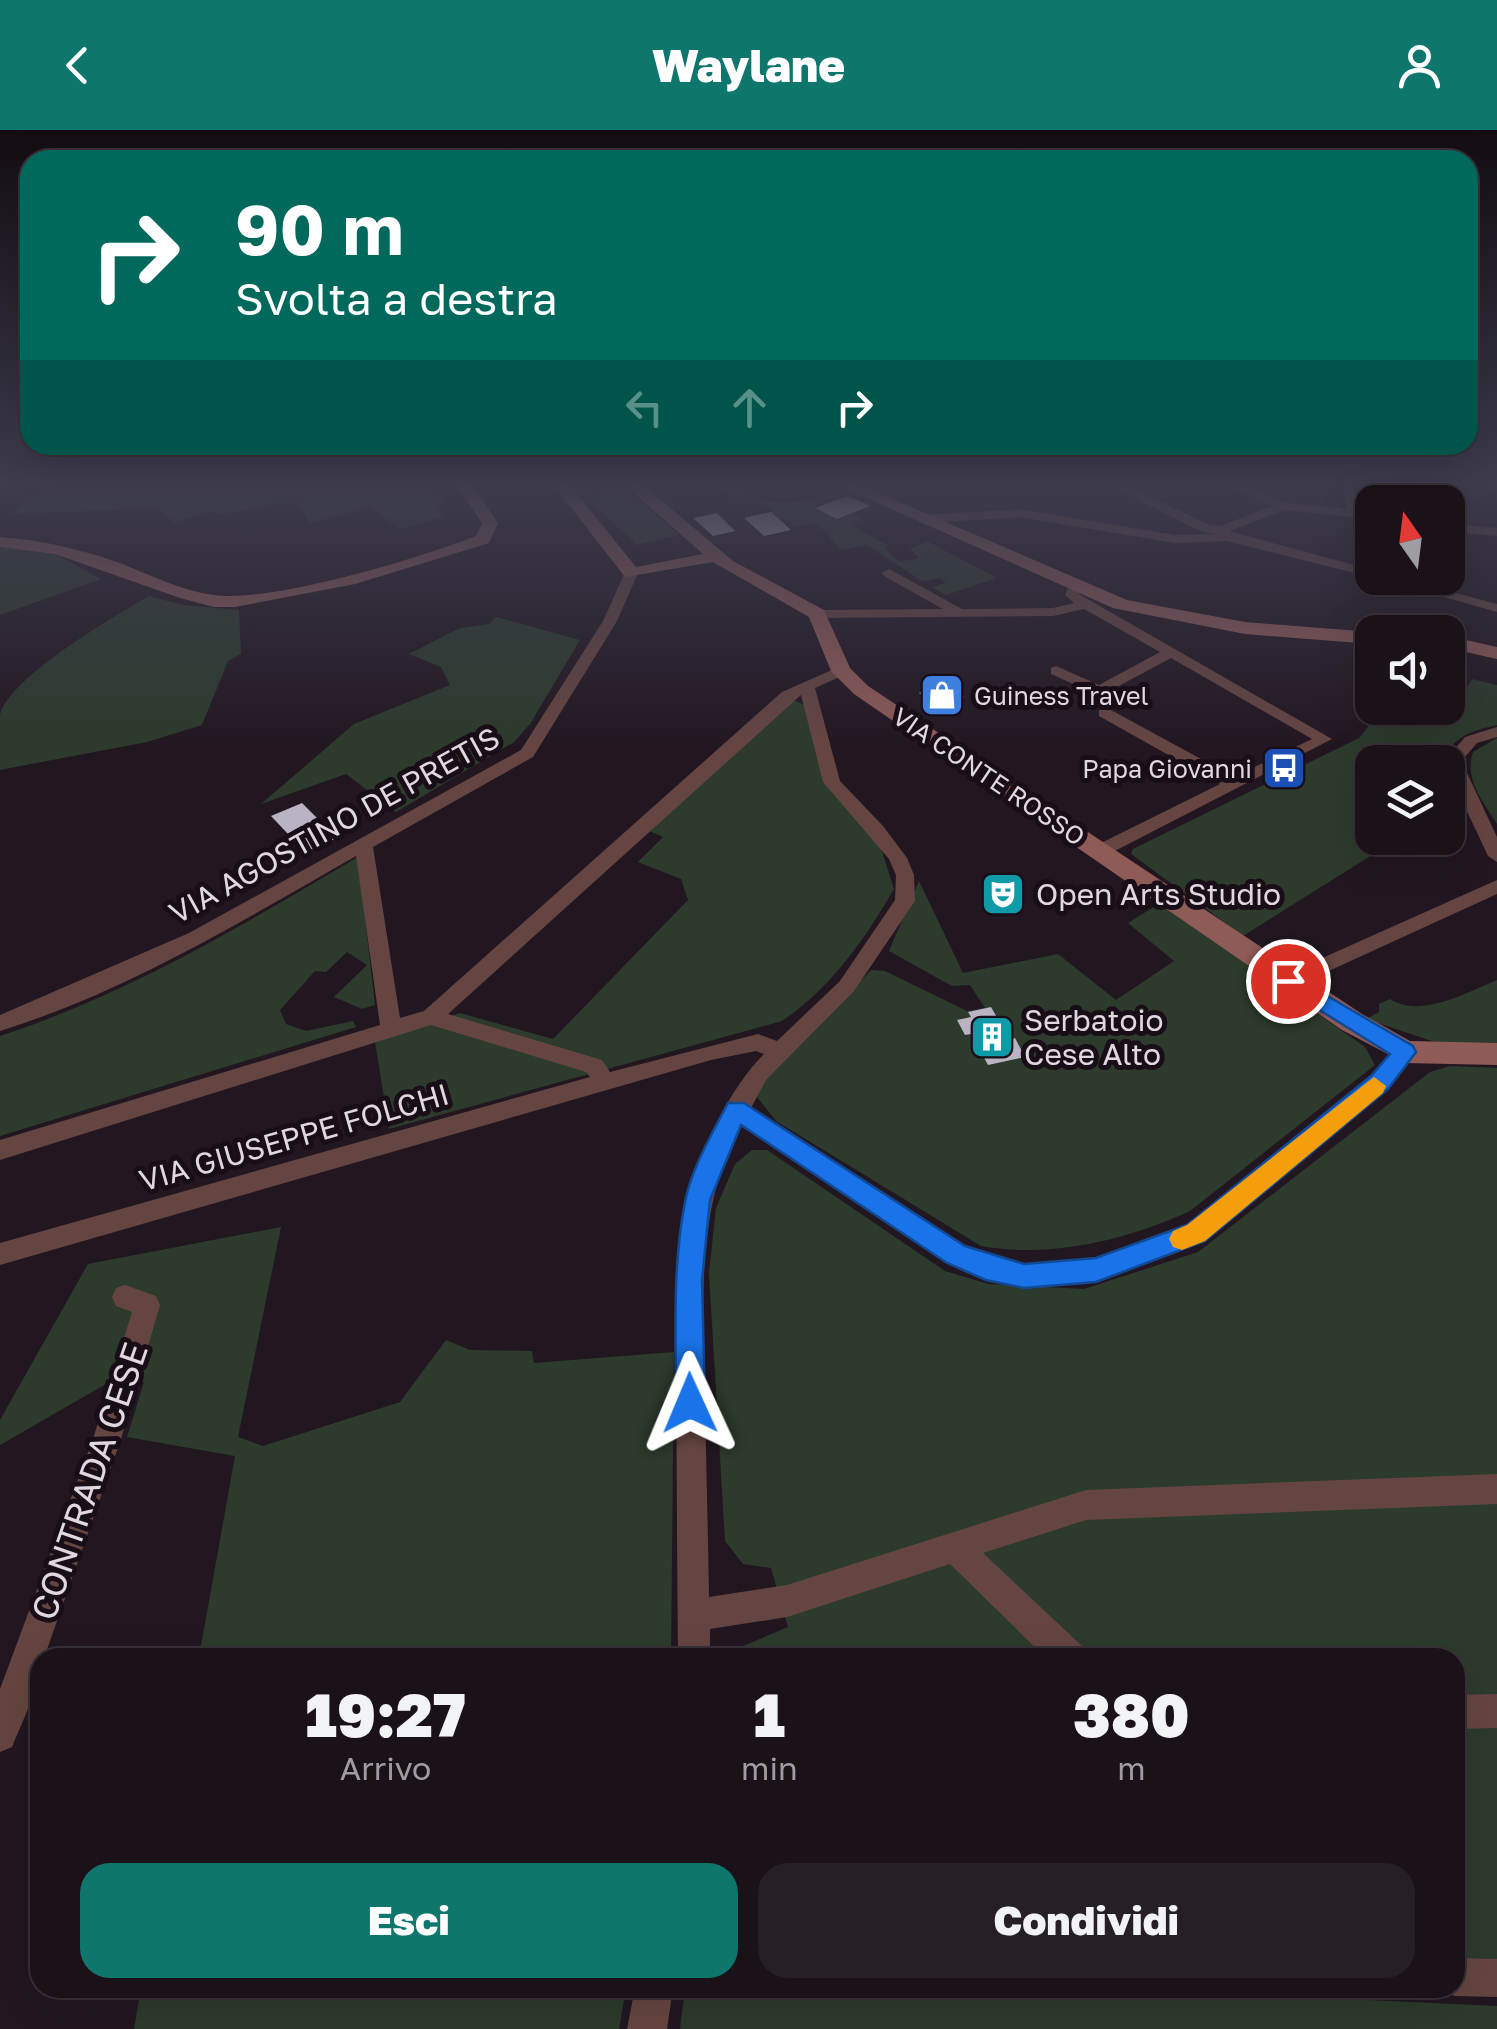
<!DOCTYPE html>
<html lang="it">
<style>
:root{--surface:#1a1119;--page:#271f26;--text:#f1f3f6;--muted:#9f9da2;--line:#383138;--accent:#0f766e}
body{margin:0;font-family:"Golos Text",sans-serif;background:var(--page);color:var(--text);height:100vh;display:flex;flex-direction:column;font-size:38px;white-space:nowrap}
*{box-sizing:border-box;margin:0}
p{font-size:32px;color:var(--muted)}
.icon{flex:none;width:55px;height:55px;fill:none;stroke:currentColor;stroke-width:2;stroke-linecap:round;stroke-linejoin:round}
.map{position:relative;flex:1;overflow:hidden}
.sheet{position:absolute;left:30px;top:1518px;width:1435px;height:350px;display:flex;flex-direction:column;background:var(--surface);border-radius:30px;box-shadow:0 10px 40px #0002,0 0 0 2px var(--line)}
.sheet>*{flex:none}
.top-card{position:absolute;left:20px;top:20px;width:1458px;height:305px;border-radius:30px;box-shadow:0 10px 40px #0002,0 0 0 2px var(--line);background:#00695c;color:#fff;overflow:hidden}
.needle{width:65px;rotate:346deg}
.controls{position:absolute;left:1355px;top:355px;display:grid;gap:20px}
.controls a{display:grid;place-items:center;width:110px;height:110px;border-radius:20px;background:var(--surface);box-shadow:0 10px 40px #0002,0 0 0 2px var(--line);font-size:50px}
.pin{position:absolute;display:grid;place-items:center;width:85px;height:85px;color:#fff;margin:-42px;border:5px solid #fff;border-radius:50%;box-shadow:0 2px 10px #0007}
.me{position:absolute;width:110px;margin:-55px;rotate:359deg;stroke-linejoin:round;filter:drop-shadow(0 0 8px #0008)}
.turn{display:flex;align-items:center;gap:35px;height:210px;padding:0 50px;font-size:45px}
.turn .icon{width:130px;height:130px;stroke-width:2.5}
.turn b{display:block;font-size:70px;line-height:85px}
.lanes{display:flex;align-items:center;height:95px;padding:0 50px;background:#0003;justify-content:center;gap:50px;direction:ltr}
.lanes .off{opacity:.35}
.eta{display:flex;justify-content:space-evenly;align-items:center;height:170px;text-align:center}
.eta b{font-size:60px;font-weight:800;line-height:70px}
.action{display:flex;gap:20px;margin-top:auto;padding:20px 50px}
.action a{flex:1;height:115px;border-radius:30px;background:var(--accent);color:#fff;font-size:40px;font-weight:800;line-height:115px;text-align:center}
.action a+a{background:var(--page);color:var(--text)}
header{display:flex;justify-content:space-between;align-items:center;height:130px;padding:0 50px;background:var(--accent);color:#fff;font-size:45px;font-weight:800}
.map>svg:first-child{display:block}
.green{fill:#2c3b2c}
.building{fill:#bab3c4}
.lines{fill:none;stroke-linecap:round;stroke-linejoin:round}
.street{fill:#654542;fill-rule:evenodd}
.secondary{fill:#8f5b57;fill-rule:evenodd}
.route{fill:#1a73e8;stroke:#114b97;stroke-width:2.5}
.slow{fill:#f59e0b}
.labels{text-anchor:middle;dominant-baseline:central;stroke-width:10;stroke-linejoin:round;paint-order:stroke}
.far-poi-label{font-size:25px;fill:#e0d8df;stroke:#190e18;text-anchor:start}
.far-street-label{font-size:25px;fill:#e0d8df;stroke:#190e18}
.street-label{font-size:30px;fill:#e0d8df;stroke:#190e18}
.poi-label{font-size:30px;fill:#e0d8df;stroke:#190e18;text-anchor:start}
.near-street-label{font-size:35px;fill:#e0d8df;stroke:#190e18}
</style>
<header><svg class="icon" aria-label="back" viewBox="0 0 24 24"><path d="M15 5l-7 7 7 7"/></svg>Waylane<svg class="icon" aria-label="person" viewBox="0 0 24 24"><circle cx="12" cy="8" r="4"/><path d="M4 21q1-7 8-7t8 7"/></svg></header>
<div class="map">
<svg width="1497" height="1899" viewBox="0 0 1497 1899">
<rect width="100%" height="100%" fill="#221721"/>
<!-- green -->
<g class="green">
<path d="M45 353H430L445 373 436 376 443 387 400 399 370 377 309 393 297 370 218 385 210 380 175 393 157 378 11 384Z"/>
<path d="M1354 353H1444L1497 377C1451 358 1406 360 1357 364Z"/>
<path d="M621 356 679 405 637 415 582 363Z"/>
<path d="M739 356C771 382 801 372 838 363L842 365 815 371 812 377 837 389 851 384 863 389 852 395 889 416 885 418 900 432 919 428 910 419 927 411 997 448 945 465 933 457 946 453 939 448 922 451 867 415 841 420 817 393 795 397 786 389 779 390 771 382 774 380 745 366 730 369 719 359Z"/>
<path d="M0 417 46 419 101 449 0 485Z"/>
<path d="M149 466 183 475 239 480 241 524 228 531 202 595 147 612 0 640C0 623 0 601 0 585 9 547 115 486 149 466Z"/>
<path d="M496 487 580 510 530 594 514 612 396 682 346 644 261 674 354 594 450 555 441 537 409 524 460 498 489 494Z"/>
<path d="M1472 549 1497 555V595C1473 600 1451 607 1443 632H1372V708H1399L1243 806 1131 724 1133 719 1359 608 1383 578 1456 575Z"/>
<path d="M794 570 806 576 826 652 880 715 894 759C865 809 831 858 782 891L389 999 375 912 460 883 553 909 688 770 681 749 638 732 663 707 647 700Z"/>
<path d="M1497 608V694C1483 671 1464 650 1473 622Z"/>
<path d="M358 727 375 875 362 879 334 867 367 835 347 822 326 842 315 841 280 880 286 894 306 901 353 891 356 897 0 1006V906C128 864 243 795 358 727Z"/>
<path d="M919 751 963 843 1058 824 1116 870 1174 831 1128 793 1160 773 1365 917 1375 935 1190 1081C1124 1111 1052 1128 981 1116L776 991 757 967 765 949 871 840 885 841 967 881 985 878 970 855 952 856 889 821Z"/>
<path d="M1497 850V916L1444 915 1366 889 1379 882V874L1390 869C1420 889 1468 862 1497 850Z"/>
<path d="M1450 936 1497 938V1832H1455V1528H715L788 1497 771 1438 743 1434 725 1411 709 1143 716 1078 735 1034 752 1020H767L945 1141 988 1154 1084 1159 1198 1122 1430 942Z"/>
<path d="M281 1097 238 1307 263 1316 400 1272 446 1210 470 1220 532 1221 534 1233 674 1222 671 1527H199L235 1326 127 1307 144 1252 106 1254 0 1315V1290L88 1134Z"/>
<path d="M141 1858H626L619 1899H134Z"/>
<path d="M685 1858H1318L1325 1868 1497 1876V1899H680Z"/>
</g>
<!-- building -->
<g class="building">
<path d="M848 366 870 376 837 389 815 378Z"/>
<path d="M771 382 791 400 764 406 744 388Z"/>
<path d="M717 383 735 401 713 406 693 388Z"/>
<path d="M945 553 964 567 938 577 919 563Z"/>
<path d="M302 673 337 708 305 722 271 686Z"/>
<path d="M991 877 1010 910 1015 908 1025 927 988 935 971 904 965 905 957 890 971 887 968 882Z"/>
</g>
<g class="lines">
<!-- street -->
<g class="street">
<path d="M589 353H617L565 365 559 361Z"/>
<path d="M707 353H724L729 357 723 361Z"/>
<path d="M1104 353H1120L1210 395 1220 396 1273 376 1220 353H1237L1286 373 1347 379 1341 353H1353L1360 380 1372 381V389L1285 380 1229 401 1372 440 1374 448 1227 411 1175 413 1020 387 926 393 920 389 926 385 1020 379 1175 405 1217 404 1202 402Z"/>
<path d="M1448 393 1497 398V406L1448 401Z"/>
<path d="M889 439 962 479 1053 478 1074 473 1065 465 1070 454H1080L1079 464 1091 471 1332 609 1107 725H1093V717L1220 654 1099 586V580H1111L1234 647 1312 609 1171 528 1100 566 1051 544V538L1056 536 1099 555 1160 522 1084 479 1053 486 817 488 810 484 817 480 943 479 884 446 882 443Z"/>
<path d="M626 440 638 443 617 491 533 627 373 717 400 888 424 881 782 562 841 536 846 538V544L815 558 840 651 883 696 907 728 914 745 915 771 854 861 766 950 751 978 965 1117 988 1127 1024 1134 1096 1128 1187 1095 1372 946 1397 916H1413L1416 922 1388 958 1205 1111 1096 1152 1024 1158 986 1150 947 1133 741 995C695 1079 703 1174 705 1267 706 1333 708 1400 709 1467L787 1455 1086 1360 1497 1344V1374L1086 1390 983 1423 1082 1516 1086 1528H1046L950 1434 787 1487 710 1499V1528H678C677 1436 677 1344 676 1253 676 1193 671 1128 686 1070 698 1023 730 958 764 924L756 921 711 930 0 1135V1113L590 947 586 942 431 895 0 1030V1010L380 895 356 726C242 791 126 862 0 901V885L189 803 521 620 603 491ZM801 565 823 652 889 729 896 745 895 770 840 851 777 911 758 904 610 942 602 930 448 884Z"/>
<path d="M1378 448H1399L1497 474V482Z"/>
<path d="M1497 597V607L1477 613 1464 628 1467 643 1497 707V732L1488 726 1449 643 1448 627 1465 607Z"/>
<path d="M1497 750V764L1296 856H1282L1279 851 1282 846Z"/>
<path d="M125 1155 156 1166 160 1175 121 1309 44 1528H40C40 1557 23 1590 12 1617L0 1622V1559L93 1309 132 1182 116 1176 112 1167 116 1158Z"/>
<path d="M1497 1564V1598L1455 1599V1565Z"/>
<path d="M1455 1828 1497 1829V1867L1455 1866 1441 1861 1440 1858H1455Z"/>
<path d="M635 1858H673L667 1899H627Z"/>
</g>
<!-- secondary -->
<g class="secondary">
<path d="M455 353H471L498 393 489 413 355 454 235 477H214L180 468 55 424 0 417V407C42 410 80 419 120 433 150 445 182 461 214 465 272 473 420 428 476 406L482 393Z"/>
<path d="M552 353H568L636 437 703 424 623 353H641L733 431 824 480 850 538 868 556 1362 884 1410 911 1497 913V935L1405 933 1342 900 854 564 831 541 809 487 713 432 625 447Z"/>
<path d="M833 353H855L1127 470 1245 492 1372 502V514L1245 504 1113 478Z"/>
<path d="M1448 506 1497 517V529L1448 518Z"/>
</g>
</g>
<!-- sky -->
<linearGradient id="sky" x2="0" y2="1"><stop stop-color="#130d12"/><stop offset="0.57" stop-color="#3e3c4e"/><stop offset="1" stop-color="#3e3c4e" stop-opacity="0"/></linearGradient>
<rect width="1497" height="619" fill="url(#sky)"/>
<!-- route -->
<path class="route" d="M1288 843 1413 916 1416 922 1388 959 1205 1111 1096 1152 1024 1158 986 1150 947 1133 741 995 710 1070 702 1150 705 1273 700 1283 690 1287 680 1283 676 1273C676 1206 672 1138 685 1072 692 1037 712 1004 728 973H744L965 1116 1024 1134 1096 1128 1187 1095 1371 946 1390 924 1281 856 1278 851 1281 845Z"/>
<!-- slow -->
<path class="slow" d="M1374 947 1386 956 1383 963 1205 1111 1182 1120 1173 1117 1169 1109 1173 1101 1187 1095Z"/>
<!-- icons -->
<defs>
<g id="shop-square" transform="scale(2.25)"><rect x="-9" y="-9" width="18" height="18" rx="4" fill="#3f7fe0" stroke="#190e18"/><path d="M-5-2.5h2.3a2.7 3.5 0 0 1 5.4 0H5L5.5 6h-11ZM-1.5-2.5h3a1.5 2.3 0 0 0-3 0Z" fill="#fff"/></g>
<g id="bus-square" transform="scale(2.25)"><rect x="-9" y="-9" width="18" height="18" rx="4" fill="#1a4fb4" stroke="#190e18"/><path d="M-5-6H5V4H4V6H2V4H-2V6H-4V4H-5ZM-3.5-4V0h7V-4ZM-3.5 1.2v1.5H-2V1.2ZM2 1.2v1.5H3.5V1.2Z" fill="#fff"/></g>
<g id="theatre-square" transform="scale(2.25)"><rect x="-9" y="-9" width="18" height="18" rx="4" fill="#0f9aa8" stroke="#190e18"/><path d="M-5-5.5Q0-4 5-5.5V0Q5 5 0 6Q-5 5-5 0ZM-3.3-2.5H-1v1.5H-3.3ZM1-2.5H3.3v1.5H1ZM-2.8 1Q0 5.5 2.8 1Z" fill="#fff"/></g>
<g id="building-square" transform="scale(2.25)"><rect x="-9" y="-9" width="18" height="18" rx="4" fill="#0f9aa8" stroke="#190e18"/><path d="M-4-6H4V6H1V3H-1V6H-4ZM-2.5-4.3h1.7v1.8h-1.7ZM.8-4.3h1.7v1.8H.8ZM-2.5-1h1.7V.8h-1.7ZM.8-1h1.7V.8H.8Z" fill="#fff"/></g>
</defs>
<g fill-rule="evenodd">
<use href="#shop-square" x="942" y="565"/>
<use href="#bus-square" x="1284" y="638"/>
<use href="#theatre-square" x="1003" y="764"/>
<use href="#building-square" x="992" y="907"/>
</g>
<g class="labels">
<!-- far-poi labels -->
<g class="far-poi-label">
<text x="974" y="565">Guiness Travel</text>
<text x="1252" y="638" text-anchor="end">Papa Giovanni</text>
</g>
<!-- far-street labels -->
<g class="far-street-label">
<text transform="translate(989 646) rotate(34)">VIA CONTE ROSSO</text>
</g>
<!-- street labels -->
<g class="street-label">
<text transform="translate(334 695) rotate(-29)">VIA AGOSTINO DE PRETIS</text>
<text transform="translate(294 1007) rotate(-16)">VIA GIUSEPPE FOLCHI</text>
</g>
<!-- poi labels -->
<g class="poi-label">
<text x="1036" y="764">Open Arts Studio</text>
<text x="1024" y="890">Serbatoio<tspan x="1024" dy="34">Cese Alto</tspan></text>
</g>
<!-- near-street labels -->
<g class="near-street-label">
<text transform="translate(89 1351) rotate(-71)">CONTRADA CESE</text>
</g>
</g>
</svg>
<div class="controls">
<a><svg class="needle" viewBox="-14 -14 28 28"><path d="M0-13l5 13h-10z" fill="#e53935"/><path d="M0 13l5-13h-10z" fill="#9f9da2"/></svg></a>
<a><svg class="icon" aria-label="sound" viewBox="0 0 24 24"><path d="M4 9h4l5-4v14l-5-4H4zM17 9q2 3 0 6"/></svg></a>
<a><svg class="icon" aria-label="layers" viewBox="0 0 24 24"><path d="M12 4l9 5-9 5-9-5zM3 14l9 5 9-5"/></svg></a>
</div>
<div class="pin" style="left:1288px;top:851px;background:#d93025"><svg class="icon" aria-label="arrive" viewBox="0 0 24 24"><path d="M6 21V4h12l-3 4 3 4H6"/></svg></div>
<svg class="me" style="left:690px;top:1273px" viewBox="-20 -20 40 40"><path d="M0-17L14 15 0 8-14 15z" fill="#1a73e8" stroke="#fff" stroke-width="4"/></svg>
<div class="top-card">
<div class="turn"><svg class="icon" aria-label="right" viewBox="0 0 24 24"><path d="M7 20v-9h11M14 6l5 5-5 5"/></svg><div><b>90 m</b>Svolta a destra</div></div>
<div class="lanes"><svg class="icon off" aria-label="left" viewBox="0 0 24 24"><path d="M17 20v-9H6M10 6l-5 5 5 5"/></svg><svg class="icon off" aria-label="ahead" viewBox="0 0 24 24"><path d="M12 20V5M6 11l6-6 6 6"/></svg><svg class="icon" aria-label="right" viewBox="0 0 24 24"><path d="M7 20v-9h11M14 6l5 5-5 5"/></svg></div>
</div>
<section class="sheet">
<div class="eta">
<div><b>19:27</b><p>Arrivo</p></div>
<div><b>1</b><p>min</p></div>
<div><b>380</b><p>m</p></div>
</div>
<div class="action"><a>Esci</a><a>Condividi</a></div>
</section>
</div>
